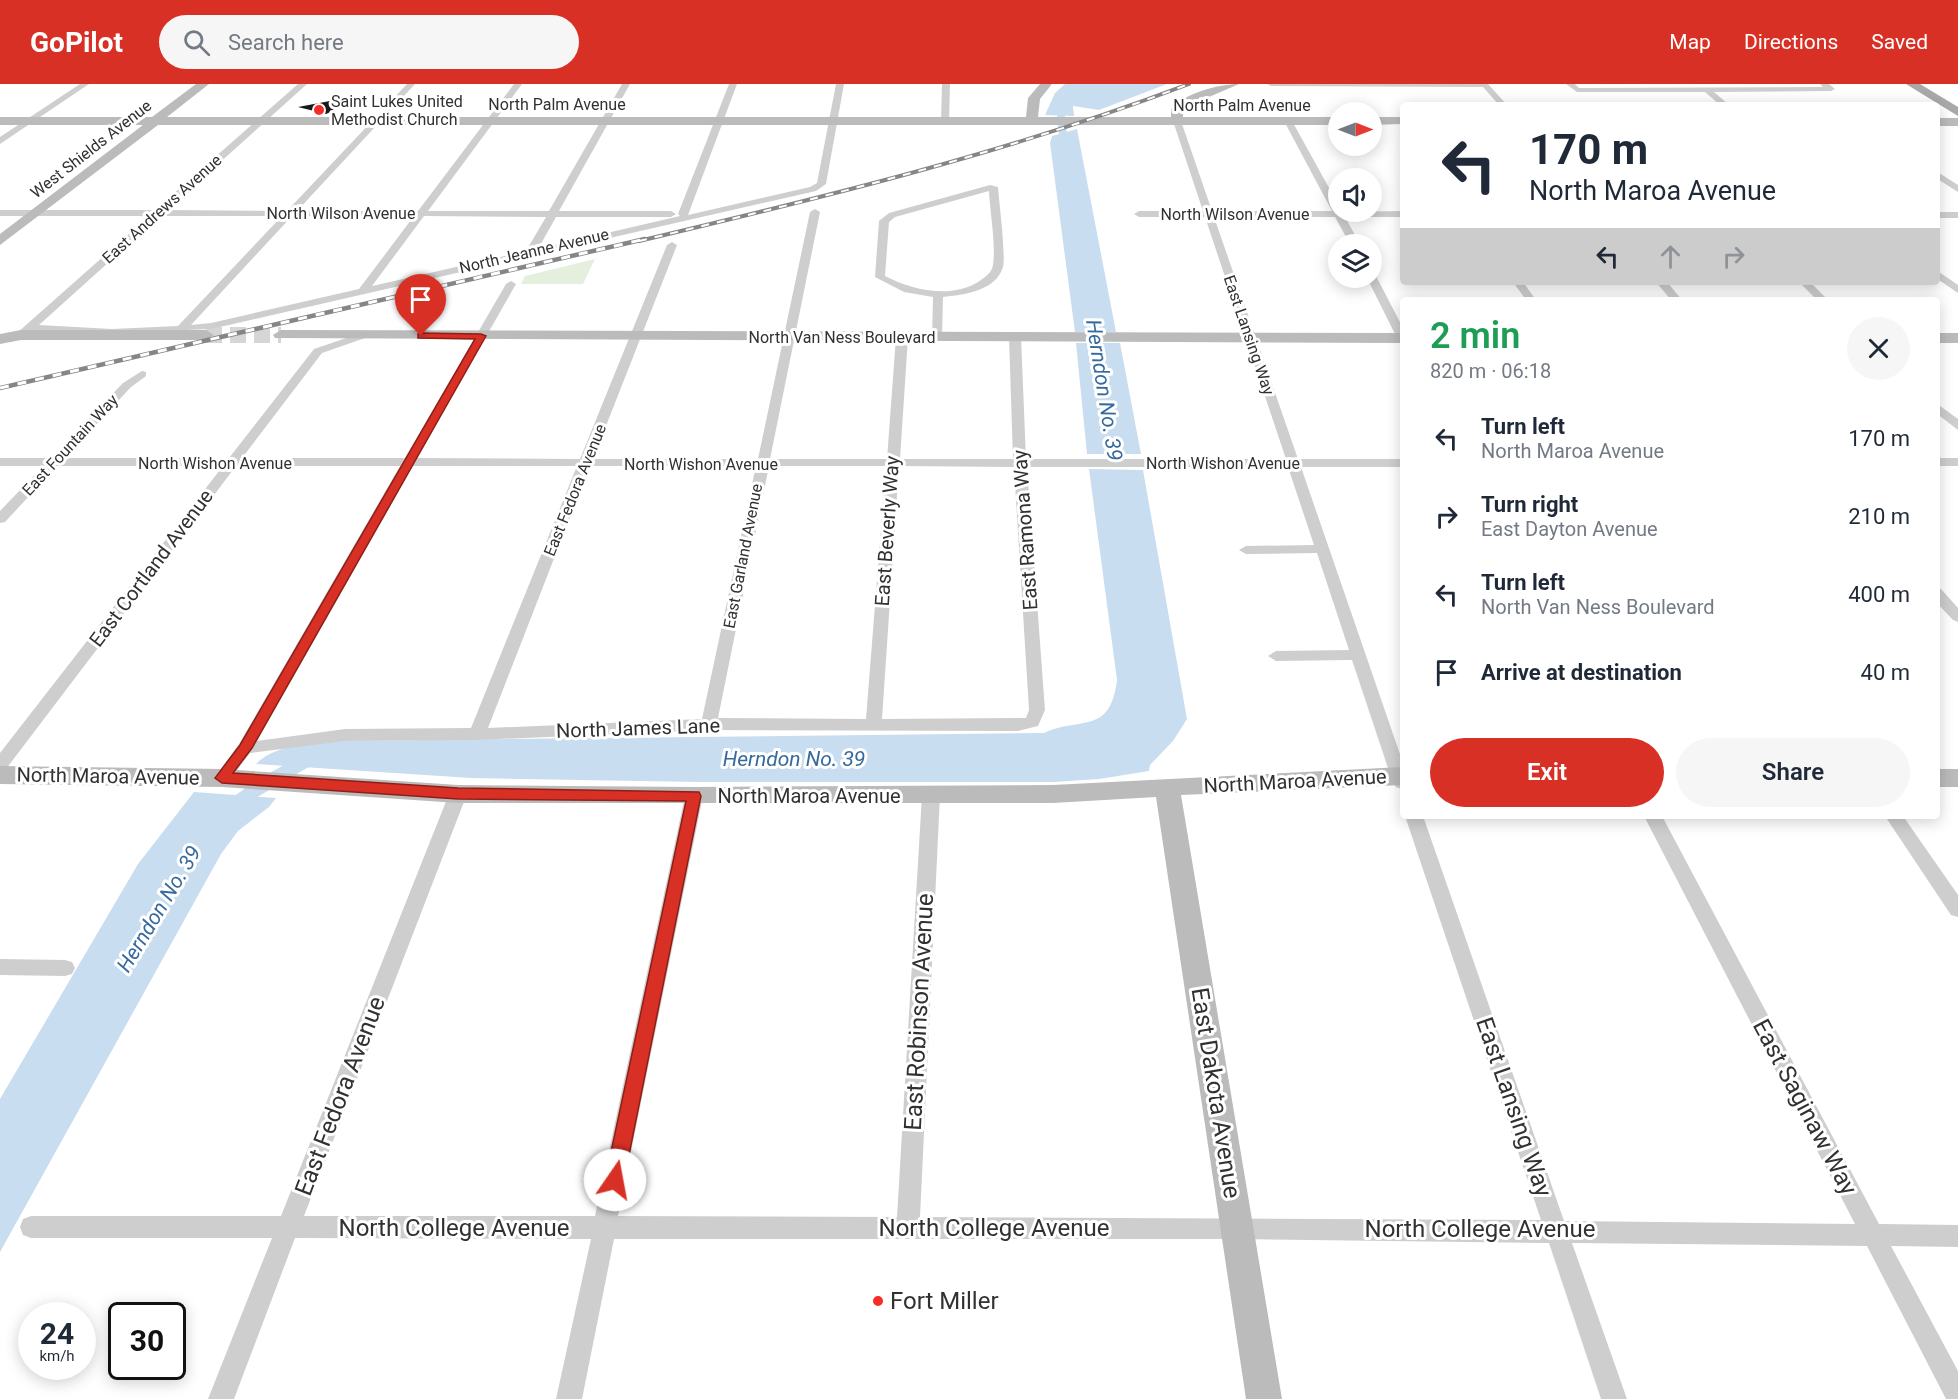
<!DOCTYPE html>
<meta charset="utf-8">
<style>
:root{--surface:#fff;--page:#f6f6f7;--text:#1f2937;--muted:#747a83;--accent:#d93025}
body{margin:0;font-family:Roboto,sans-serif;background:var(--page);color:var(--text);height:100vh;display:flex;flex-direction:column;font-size:22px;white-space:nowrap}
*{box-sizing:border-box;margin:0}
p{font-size:20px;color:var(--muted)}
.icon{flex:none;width:33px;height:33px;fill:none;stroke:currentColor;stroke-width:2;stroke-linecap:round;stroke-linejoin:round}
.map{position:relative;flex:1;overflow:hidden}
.panel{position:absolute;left:1400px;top:213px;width:540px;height:522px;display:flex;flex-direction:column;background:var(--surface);border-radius:6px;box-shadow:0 3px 15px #0003}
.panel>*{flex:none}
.guide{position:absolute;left:1400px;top:18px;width:540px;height:183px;border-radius:6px;box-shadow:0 3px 15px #0003;background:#fff;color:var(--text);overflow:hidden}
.needle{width:39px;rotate:90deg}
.controls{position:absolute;left:1328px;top:18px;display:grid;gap:12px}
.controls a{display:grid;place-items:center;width:54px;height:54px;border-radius:50%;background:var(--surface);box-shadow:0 3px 15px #0003;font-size:30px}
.speed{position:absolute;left:18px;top:1218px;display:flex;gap:12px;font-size:30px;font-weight:700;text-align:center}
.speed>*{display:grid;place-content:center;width:78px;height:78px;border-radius:50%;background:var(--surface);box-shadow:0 3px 15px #0003;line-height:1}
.speed small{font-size:15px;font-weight:400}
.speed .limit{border:3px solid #111;border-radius:9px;background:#fff;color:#111}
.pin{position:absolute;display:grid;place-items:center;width:51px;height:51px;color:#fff;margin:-62px -26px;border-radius:50% 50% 50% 0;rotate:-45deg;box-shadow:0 0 6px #0007}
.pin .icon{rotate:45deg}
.me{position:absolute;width:66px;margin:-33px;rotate:12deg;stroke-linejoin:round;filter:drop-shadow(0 0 4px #0008)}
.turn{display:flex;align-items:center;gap:21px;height:126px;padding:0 30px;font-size:27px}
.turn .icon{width:78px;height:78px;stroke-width:2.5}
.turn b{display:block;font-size:42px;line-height:51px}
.lanes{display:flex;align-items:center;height:57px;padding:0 30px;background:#0003;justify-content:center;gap:30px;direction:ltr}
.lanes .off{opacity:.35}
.round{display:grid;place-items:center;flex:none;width:63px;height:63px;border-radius:32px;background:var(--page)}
.head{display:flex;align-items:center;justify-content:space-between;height:102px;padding:0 30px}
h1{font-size:36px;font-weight:600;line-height:45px;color:#1e9e55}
.action{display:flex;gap:12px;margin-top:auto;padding:12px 30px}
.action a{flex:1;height:69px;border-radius:36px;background:var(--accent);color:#fff;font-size:24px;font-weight:600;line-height:69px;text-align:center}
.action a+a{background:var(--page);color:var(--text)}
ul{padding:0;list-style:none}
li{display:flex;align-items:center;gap:18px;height:78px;padding:0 30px}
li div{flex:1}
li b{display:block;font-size:22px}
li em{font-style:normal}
header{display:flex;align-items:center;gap:36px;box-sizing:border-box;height:84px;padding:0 30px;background:var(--accent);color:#fff}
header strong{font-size:28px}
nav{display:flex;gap:33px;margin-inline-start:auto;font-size:21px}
.search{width:420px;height:54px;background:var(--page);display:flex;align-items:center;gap:15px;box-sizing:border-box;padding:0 21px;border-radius:33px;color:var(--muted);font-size:22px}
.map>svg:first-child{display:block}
.green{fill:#e5efde}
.water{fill:#c9ddf0}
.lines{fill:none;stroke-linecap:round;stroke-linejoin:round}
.canal{fill:#c9ddf0;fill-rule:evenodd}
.building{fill:#181818}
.secondary-tunnel{stroke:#d6d6d6;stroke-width:16;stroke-dasharray:16 8;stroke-linecap:butt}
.street{fill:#cecece;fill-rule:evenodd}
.secondary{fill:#bbb;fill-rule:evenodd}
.primary{fill:#a9a9a9;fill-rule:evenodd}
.rail-far1-casing{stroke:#868686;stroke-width:4}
.rail-casing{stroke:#868686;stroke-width:4.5}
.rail-far1{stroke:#fff;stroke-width:2;stroke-dasharray:8;stroke-linecap:butt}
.rail{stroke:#fff;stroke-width:3;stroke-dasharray:9;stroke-linecap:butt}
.route{fill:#d93025;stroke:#8d1f18;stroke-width:1.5}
.poi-dot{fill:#f62c25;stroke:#fff;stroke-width:2}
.labels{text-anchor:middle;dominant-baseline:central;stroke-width:6;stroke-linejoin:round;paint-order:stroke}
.far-poi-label{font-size:16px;fill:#313131;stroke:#fff;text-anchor:start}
.far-street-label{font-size:16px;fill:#313131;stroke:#fff}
.street-label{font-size:20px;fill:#313131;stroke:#fff}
.water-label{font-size:21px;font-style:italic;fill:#366a9c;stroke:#fff}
.near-street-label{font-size:24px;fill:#313131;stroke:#fff}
.near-poi-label{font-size:24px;fill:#313131;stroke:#fff;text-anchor:start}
</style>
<header>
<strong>GoPilot</strong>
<div class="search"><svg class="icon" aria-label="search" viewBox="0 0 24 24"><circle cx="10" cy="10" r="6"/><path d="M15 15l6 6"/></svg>Search here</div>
<nav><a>Map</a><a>Directions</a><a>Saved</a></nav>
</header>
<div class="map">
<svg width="1958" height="1315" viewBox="0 0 1958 1315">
<rect width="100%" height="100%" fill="#fff"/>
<!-- green -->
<path class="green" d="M595 175 583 200H521L525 192Z"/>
<!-- water -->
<g class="water">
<path d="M1065 0H1167L1099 26 1073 22 1074 32 1045 31 1055 9Z"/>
<path d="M1077 45 1116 248H1075L1050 59 1052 52Z"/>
<path d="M1076 259H1120L1141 370H1087Z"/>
<path d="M1089 385 1143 386 1187 635 1173 657 1150 681 1149 687 1099 695 1053 698H697L471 694 256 680C277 659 313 660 341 657L1044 649C1080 632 1110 652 1117 596Z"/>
<path d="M194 708 276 714 269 723 238 747 221 770 0 1168V1015L138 780Z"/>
</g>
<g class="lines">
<!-- canal -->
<g class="canal">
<path d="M1066 0H1074L1064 21 1069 71 1065 74 1061 71 1056 21Z"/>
<path d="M313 667 321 673 319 677 249 718 237 728H225L222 724C230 710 297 672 313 667Z"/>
</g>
</g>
<!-- building -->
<path class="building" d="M330 17 339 24 326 30 298 23Z"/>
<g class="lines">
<!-- secondary-tunnel -->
<path class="secondary-tunnel" d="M206 251H281"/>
<!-- street -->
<g class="street">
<path d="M80 0H89L0 60V53Z"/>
<path d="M298 0H307L167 126 287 127 407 0H415L297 127H418L514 0H522L428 127H549L622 0H630L559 127H671L676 130 671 133H556L538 165 680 132 678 130 729 0H737L688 131 810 103 817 99 836 0H844L826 100 816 107 211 245 116 249 32 247 25 253H17V249L149 132H0V126H155ZM160 132H282L178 242 112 245 39 241ZM292 132H414L359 205 211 239 191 241ZM424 132 546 133 526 167 372 202Z"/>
<path d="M942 0H950L949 37 945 39 941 37Z"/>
<path d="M1267 0H1488L1507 21H1499L1483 3 1271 2Z"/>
<path d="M1566 0H1575L1579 4 1823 3 1820 0H1829L1835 5 1831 7 1714 8 1729 21H1720L1705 8H1577Z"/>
<path d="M1177 35 1181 37 1212 127H1332L1284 37 1288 35 1292 37 1338 120V128L1402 127V133H1345L1360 160H1350L1335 133H1214L1298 375H1402V383H1301L1402 676V705L1396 703 1393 699 1352 576 1276 577 1268 572 1276 567 1349 566 1317 469 1246 470 1239 466 1246 462 1314 461 1288 383H1027L1045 626 1038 642 1018 647 709 646 477 656 345 657 250 669 228 698 222 700 214 694 239 660 400 382H236L6 685 0 687V669L223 382H57L5 438 0 439V427L43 382H0V374H51L123 299 142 287 146 288V292L131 303 65 374H229L314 265 361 249 365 250V254L322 269 242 374H405L506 200 511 197 516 200 417 374 580 375 667 161 672 158 677 161 593 375H758L810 128 815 125 820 128 770 375H887L896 253 902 250 908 253 900 375H1013L1009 253 1015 250 1021 253 1026 375H1286L1205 133H1139L1134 130 1139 127H1203L1173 37ZM413 382H577L471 644 345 645 257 657ZM590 382H756L702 635 488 644ZM769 382H886L866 635 718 634ZM899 382 1014 383 1029 626 1026 634 882 635Z"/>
<path d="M1936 87 1958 101V108L1936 94Z"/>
<path d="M990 101 998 103C999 117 1006 173 1003 183 996 207 963 211 943 213L942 253 932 255 933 213 904 208 875 193 879 137 889 129ZM989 107C990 129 996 160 993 181 992 189 984 194 978 198 951 215 911 206 885 192L889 138 895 133Z"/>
<rect x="1936" y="128" width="22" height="6"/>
<path d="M1936 186 1958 201V209L1936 194Z"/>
<path d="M1371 189 1376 192 1402 242V255L1396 252 1367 194H1371Z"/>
<path d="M1513 198H1523L1536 216H1526Z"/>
<path d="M1656 198H1667L1682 216H1671Z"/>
<path d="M1799 198H1810L1828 216H1817Z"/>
<path d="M1936 319 1958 335V346L1936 329Z"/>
<rect x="1936" y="374" width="22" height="8"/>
<path d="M1936 504 1941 505 1958 524V538L1953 536 1936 518Z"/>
<path d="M458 704 464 706 467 710 304 1132H595L685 712 688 708H700L703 712 618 1132 897 1133 922 711 925 707H937L940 711 920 1133 1541 1136 1405 732H1423L1564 1137 1855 1140 1644 732H1662L1879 1140 1958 1141V1163L1891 1162 1958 1287V1315H1946L1867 1162 1572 1159 1627 1315H1601L1549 1159 1238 1155H614L582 1315H556L591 1155 295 1154 234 1315H208L272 1154H31L23 1151 20 1143 23 1135 31 1132H281L449 710 452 706Z"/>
<path d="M1885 732H1903L1958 811V833L1951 831Z"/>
<path d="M0 875 65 876 72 878 75 884 72 890 65 892 0 891Z"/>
</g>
<!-- secondary -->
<g class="secondary">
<path d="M196 0H209L167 33H1026L1028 14 1040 0H1052L1040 15 1038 33H1171V25C1185 9 1219 0 1239 0L1186 23 1183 26V33H1338V41H158L0 161V150L143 41H0V33H152Z"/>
<path d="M1371 33H1402V40L1371 41Z"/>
<rect x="1936" y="34" width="22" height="8"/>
<path d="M21 246H206L214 251 206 256H21L0 260V250Z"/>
<path d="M281 246 1402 249V259L275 254 273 251Z"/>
<rect x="1936" y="249" width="22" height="10"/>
<path d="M0 682 222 685 458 701 694 703 1053 701 1402 683V701L1181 711 1282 1315H1246L1156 713 1053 719H458L222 703 0 700Z"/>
<rect x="1936" y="685" width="22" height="18"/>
</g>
<!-- primary -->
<path class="primary" d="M1906 0H1920L1958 23V32Z"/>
<!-- rail-far1 casing -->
<g class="rail-far1-casing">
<path id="rail-far1" d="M639 157C825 113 1010 68 1189 0"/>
</g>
<!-- rail casing -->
<g class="rail-casing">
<path id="rail" d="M0 304 645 155"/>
</g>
<!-- rail-far1 -->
<use href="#rail-far1" class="rail-far1"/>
<!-- rail -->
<use href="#rail" class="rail"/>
</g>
<!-- route -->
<path class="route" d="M421 249 481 250 486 252 252 664 233 689 458 704 699 708 701 712 624 1096 621 1102 615 1105 608 1102 605 1096 686 717 458 715 222 699 215 694 240 661 475 255 418 254V250Z"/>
<!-- markers -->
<g class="poi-dot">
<circle cx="319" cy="26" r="6"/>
<circle cx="878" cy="1217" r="6"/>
</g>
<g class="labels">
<!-- far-poi labels -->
<g class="far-poi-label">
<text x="331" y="17">Saint Lukes United<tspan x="331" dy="18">Methodist Church</tspan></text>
</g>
<!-- far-street labels -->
<g class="far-street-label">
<text x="557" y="20">North Palm Avenue</text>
<text x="1242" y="21">North Palm Avenue</text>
<text transform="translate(91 65) rotate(-38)">West Shields Avenue</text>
<text transform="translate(162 125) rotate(-42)">East Andrews Avenue</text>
<text x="341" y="129">North Wilson Avenue</text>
<text x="1235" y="130">North Wilson Avenue</text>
<text transform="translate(534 167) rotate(-13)">North Jeanne Avenue</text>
<text transform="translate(1249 251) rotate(71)">East Lansing Way</text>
<text x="842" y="253">North Van Ness Boulevard</text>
<text transform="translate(70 361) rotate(-47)">East Fountain Way</text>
<text x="215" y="379">North Wishon Avenue</text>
<text x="1223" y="379">North Wishon Avenue</text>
<text x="701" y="380">North Wishon Avenue</text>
<text transform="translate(575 406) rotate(-68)">East Fedora Avenue</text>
<text transform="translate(743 472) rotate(-79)">East Garland Avenue</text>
</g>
<!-- street labels -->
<g class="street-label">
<text transform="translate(1025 446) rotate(-94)">East Ramona Way</text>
<text transform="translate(887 447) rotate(-86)">East Beverly Way</text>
<text transform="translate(151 484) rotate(-53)">East Cortland Avenue</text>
<text transform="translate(638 644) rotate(-2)">North James Lane</text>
<text transform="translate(108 692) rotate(1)">North Maroa Avenue</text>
<text transform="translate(1295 697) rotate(-3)">North Maroa Avenue</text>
<text x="809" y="712">North Maroa Avenue</text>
</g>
<!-- water labels -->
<g class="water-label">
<text transform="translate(1104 306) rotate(81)">Herndon No. 39</text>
<text x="794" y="675">Herndon No. 39</text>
<text transform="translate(159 825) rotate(-59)">Herndon No. 39</text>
</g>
<!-- near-street labels -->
<g class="near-street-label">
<text transform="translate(919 928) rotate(-87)">East Robinson Avenue</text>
<text transform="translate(1216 1009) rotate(81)">East Dakota Avenue</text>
<text transform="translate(340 1012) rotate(-69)">East Fedora Avenue</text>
<text transform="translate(1514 1023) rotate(71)">East Lansing Way</text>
<text transform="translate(1805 1023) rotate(62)">East Saginaw Way</text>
<text x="454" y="1144">North College Avenue</text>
<text x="994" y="1144">North College Avenue</text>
<text x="1480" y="1145">North College Avenue</text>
</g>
<!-- near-poi labels -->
<g class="near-poi-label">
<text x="890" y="1217">Fort Miller</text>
</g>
</g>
</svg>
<div class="controls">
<a><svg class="needle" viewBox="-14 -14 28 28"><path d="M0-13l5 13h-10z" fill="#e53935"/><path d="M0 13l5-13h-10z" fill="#747a83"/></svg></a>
<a><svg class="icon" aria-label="sound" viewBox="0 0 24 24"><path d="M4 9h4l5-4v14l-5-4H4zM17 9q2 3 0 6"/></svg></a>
<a><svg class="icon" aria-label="layers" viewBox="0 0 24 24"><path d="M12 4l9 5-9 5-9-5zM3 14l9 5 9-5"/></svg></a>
</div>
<div class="speed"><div>24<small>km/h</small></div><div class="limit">30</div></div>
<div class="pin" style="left:421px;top:252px;background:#d93025"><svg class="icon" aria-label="arrive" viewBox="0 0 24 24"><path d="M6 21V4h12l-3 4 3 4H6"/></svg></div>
<svg class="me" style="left:615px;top:1096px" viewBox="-20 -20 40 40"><circle r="19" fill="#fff"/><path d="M0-13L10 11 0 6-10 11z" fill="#d93025"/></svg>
<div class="guide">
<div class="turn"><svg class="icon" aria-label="left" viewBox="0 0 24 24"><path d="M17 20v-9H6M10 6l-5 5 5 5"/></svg><div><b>170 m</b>North Maroa Avenue</div></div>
<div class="lanes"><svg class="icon" aria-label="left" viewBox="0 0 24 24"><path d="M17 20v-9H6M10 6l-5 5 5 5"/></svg><svg class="icon off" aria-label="ahead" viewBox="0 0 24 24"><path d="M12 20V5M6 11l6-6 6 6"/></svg><svg class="icon off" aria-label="right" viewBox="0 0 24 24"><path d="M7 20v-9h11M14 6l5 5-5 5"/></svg></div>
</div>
<section class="panel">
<div class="head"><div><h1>2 min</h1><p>820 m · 06:18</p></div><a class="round"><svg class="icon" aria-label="close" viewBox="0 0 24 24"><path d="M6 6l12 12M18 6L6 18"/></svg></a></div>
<ul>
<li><svg class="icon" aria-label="left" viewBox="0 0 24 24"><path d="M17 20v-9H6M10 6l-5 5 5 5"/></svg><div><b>Turn left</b><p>North Maroa Avenue</p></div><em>170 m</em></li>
<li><svg class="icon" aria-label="right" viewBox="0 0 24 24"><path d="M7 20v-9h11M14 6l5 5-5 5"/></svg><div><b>Turn right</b><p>East Dayton Avenue</p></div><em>210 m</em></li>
<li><svg class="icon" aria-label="left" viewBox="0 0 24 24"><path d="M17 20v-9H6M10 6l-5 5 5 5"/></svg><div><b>Turn left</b><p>North Van Ness Boulevard</p></div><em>400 m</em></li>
<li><svg class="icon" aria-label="arrive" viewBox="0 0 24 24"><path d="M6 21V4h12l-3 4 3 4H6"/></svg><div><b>Arrive at destination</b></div><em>40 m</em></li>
</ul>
<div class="action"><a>Exit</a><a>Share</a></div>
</section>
</div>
